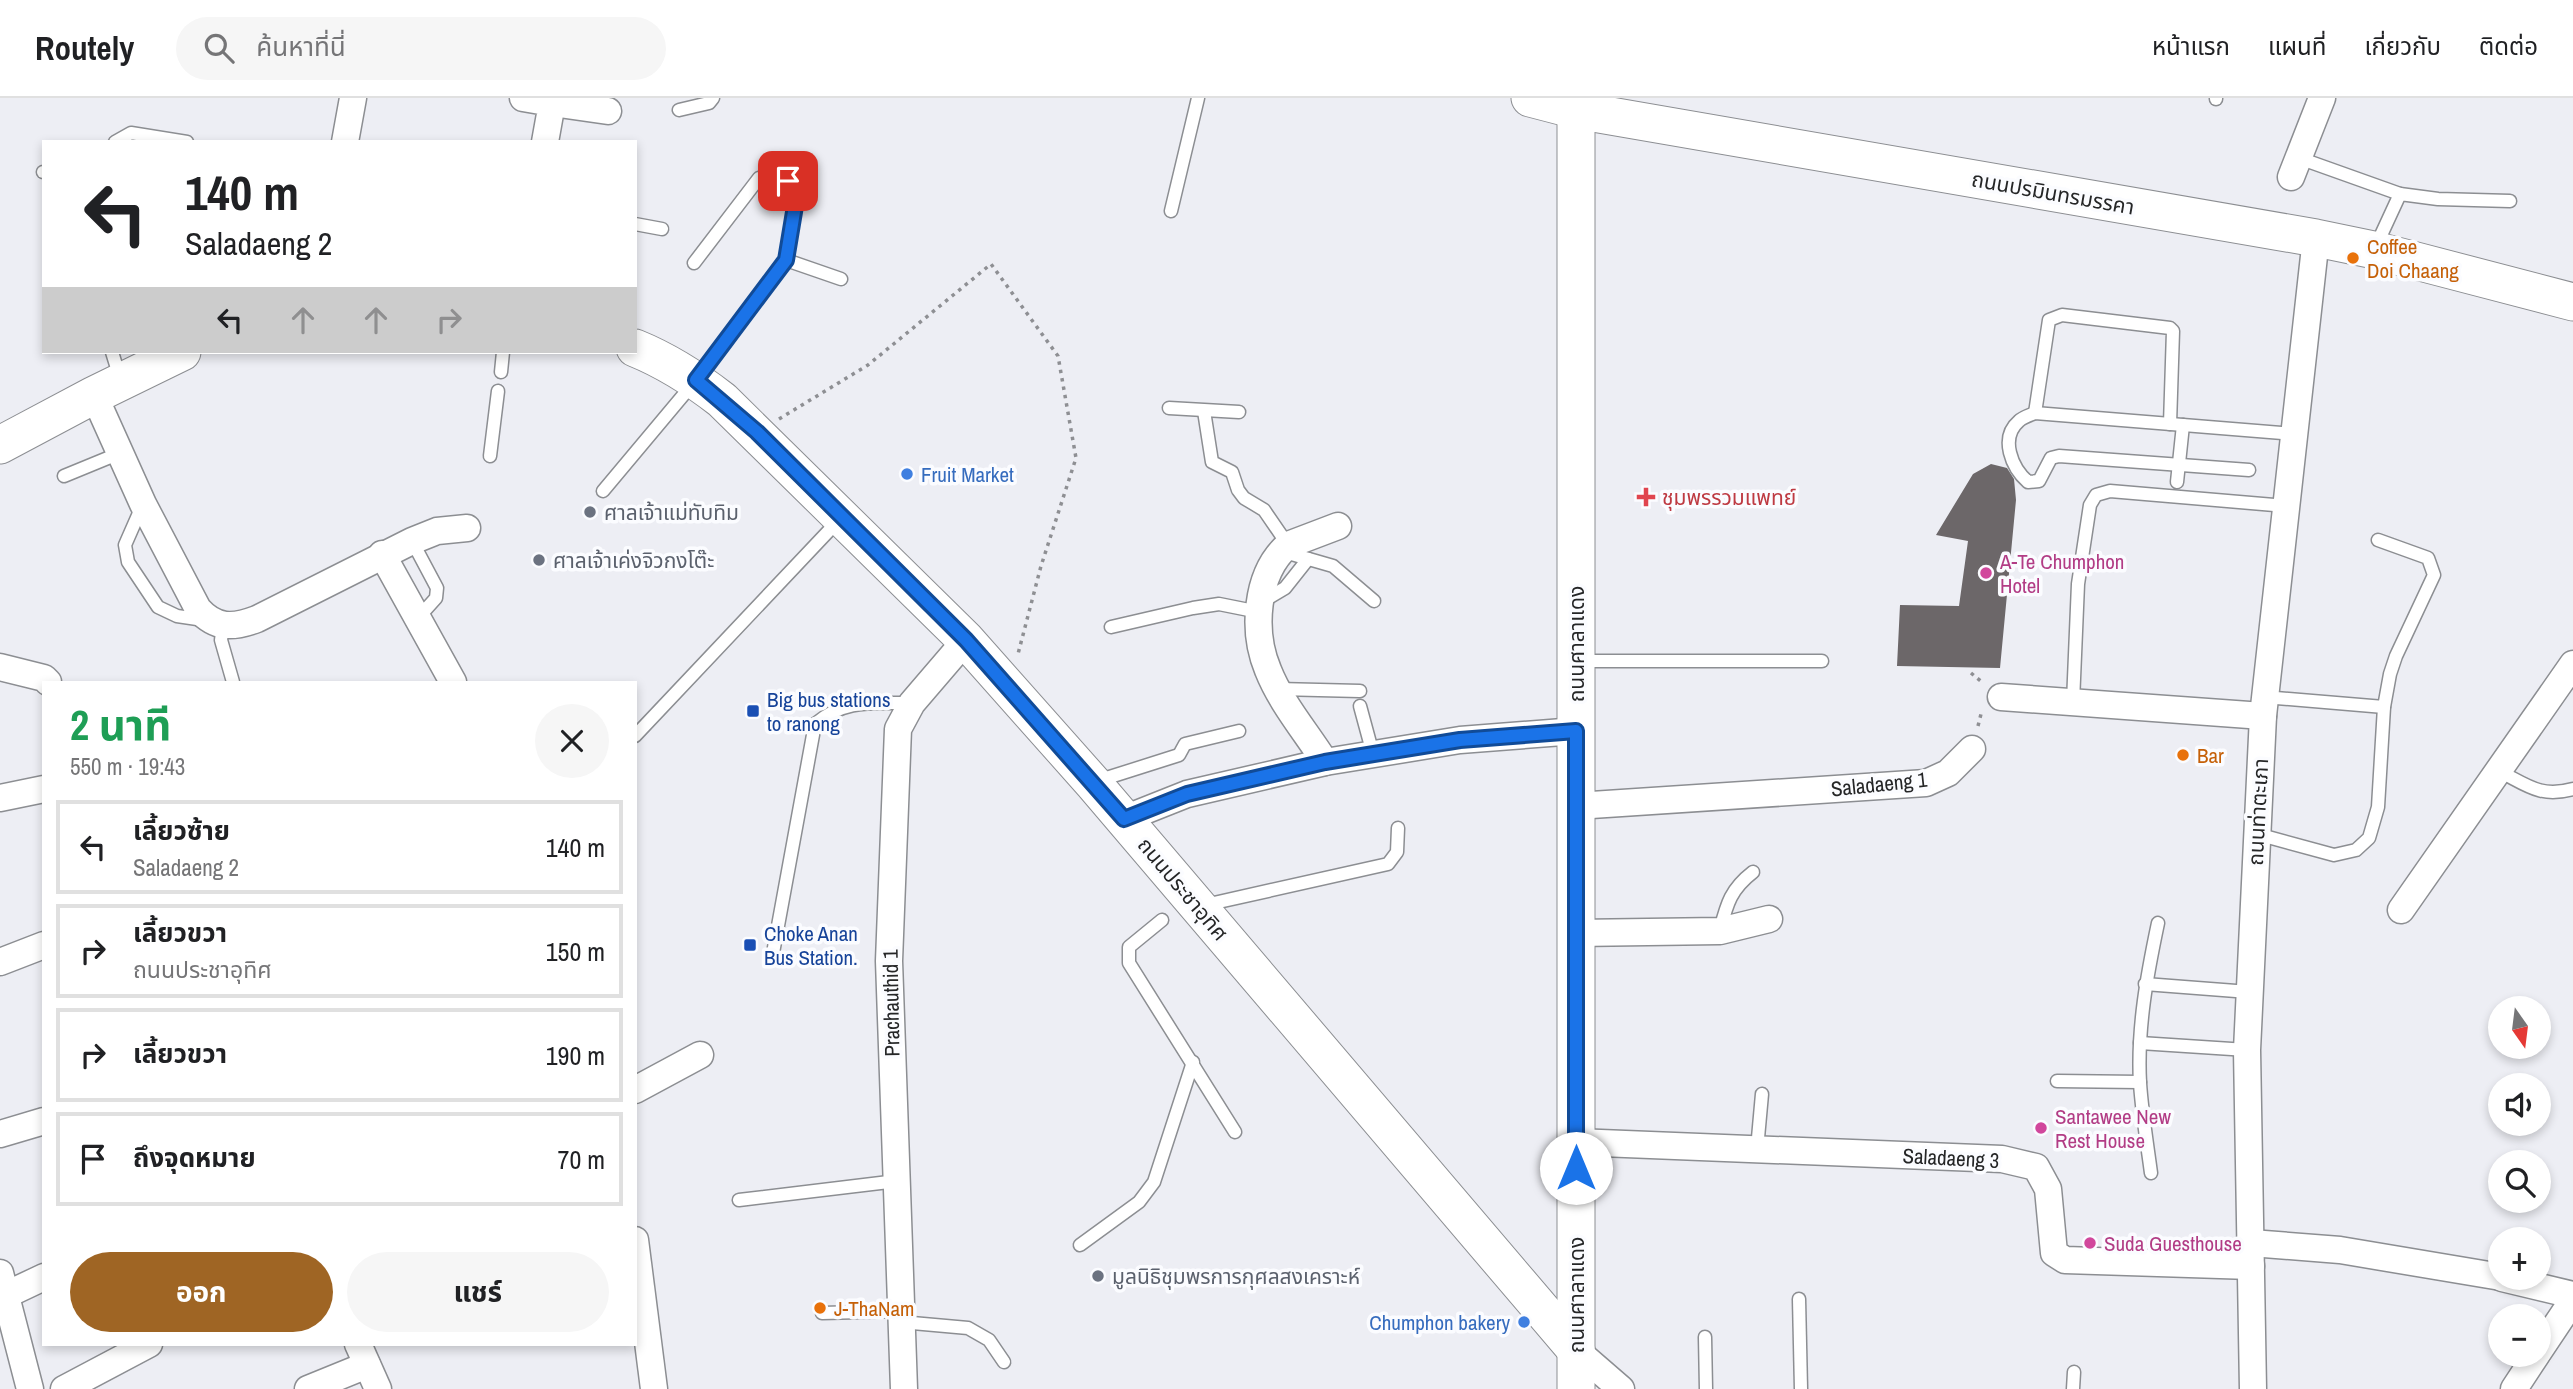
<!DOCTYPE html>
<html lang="th">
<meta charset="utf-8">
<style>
:root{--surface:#fff;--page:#f6f6f6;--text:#202124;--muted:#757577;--line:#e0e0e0;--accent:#9f6524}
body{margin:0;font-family:"Archivo Narrow","Noto Sans Thai",sans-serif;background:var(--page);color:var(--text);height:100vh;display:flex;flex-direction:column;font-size:26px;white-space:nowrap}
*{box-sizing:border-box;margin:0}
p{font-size:23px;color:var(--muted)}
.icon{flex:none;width:38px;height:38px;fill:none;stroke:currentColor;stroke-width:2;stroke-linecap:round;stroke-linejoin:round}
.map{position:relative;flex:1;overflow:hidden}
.panel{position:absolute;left:42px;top:583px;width:595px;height:665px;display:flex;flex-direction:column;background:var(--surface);border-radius:0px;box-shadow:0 4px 10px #0003}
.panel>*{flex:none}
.hud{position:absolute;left:42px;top:42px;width:595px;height:214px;border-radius:0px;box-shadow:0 4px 10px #0003;background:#fff;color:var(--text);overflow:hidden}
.needle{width:46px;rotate:166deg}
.buttons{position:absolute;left:2488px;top:898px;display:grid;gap:14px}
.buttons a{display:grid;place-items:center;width:63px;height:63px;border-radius:50%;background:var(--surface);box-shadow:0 4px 10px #0003;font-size:35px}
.pin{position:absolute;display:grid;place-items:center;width:60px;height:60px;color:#fff;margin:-30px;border-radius:14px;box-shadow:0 4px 10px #0006}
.me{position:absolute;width:77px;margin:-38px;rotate:0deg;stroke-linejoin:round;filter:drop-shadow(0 0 5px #0008)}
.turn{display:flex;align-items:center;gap:24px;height:147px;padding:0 28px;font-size:32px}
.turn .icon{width:91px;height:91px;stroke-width:2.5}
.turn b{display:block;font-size:49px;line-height:60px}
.lanes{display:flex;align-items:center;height:66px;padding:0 28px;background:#0003;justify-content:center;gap:35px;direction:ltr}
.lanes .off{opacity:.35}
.round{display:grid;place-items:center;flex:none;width:74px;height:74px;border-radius:37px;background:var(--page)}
.head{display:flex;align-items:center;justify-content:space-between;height:119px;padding:0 28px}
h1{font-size:42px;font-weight:700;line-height:52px;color:#1e9e55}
.primary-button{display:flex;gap:14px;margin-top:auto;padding:14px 28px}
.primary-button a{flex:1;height:80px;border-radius:42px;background:var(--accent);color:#fff;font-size:28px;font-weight:700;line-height:80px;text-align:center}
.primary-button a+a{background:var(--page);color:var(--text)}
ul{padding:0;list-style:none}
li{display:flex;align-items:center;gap:21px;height:94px;margin:0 14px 10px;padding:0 14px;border:4px solid var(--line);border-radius:0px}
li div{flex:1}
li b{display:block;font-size:26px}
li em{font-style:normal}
header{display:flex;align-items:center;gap:42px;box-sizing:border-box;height:98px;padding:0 35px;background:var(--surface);border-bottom:2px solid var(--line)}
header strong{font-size:33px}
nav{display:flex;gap:38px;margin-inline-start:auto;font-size:24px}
.search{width:490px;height:63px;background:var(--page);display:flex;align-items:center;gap:18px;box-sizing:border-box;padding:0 24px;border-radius:38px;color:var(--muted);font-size:26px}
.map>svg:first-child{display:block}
.building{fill:#6c6769}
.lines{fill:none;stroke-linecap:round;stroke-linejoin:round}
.lane-casing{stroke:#8c8e92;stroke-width:15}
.street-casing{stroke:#8c8e92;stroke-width:29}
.secondary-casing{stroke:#8c8e92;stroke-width:39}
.path{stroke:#8e8f93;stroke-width:3.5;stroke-dasharray:3.5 5;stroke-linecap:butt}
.lane{stroke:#fff;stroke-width:12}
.street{stroke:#fff;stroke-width:26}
.secondary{stroke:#fff;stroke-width:37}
.route-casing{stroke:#114b97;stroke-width:18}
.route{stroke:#1a73e8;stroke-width:12}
.food-dot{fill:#e8710a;stroke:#fbfcff;stroke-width:2.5}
.shop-dot{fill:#3f7fe0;stroke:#fbfcff;stroke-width:2.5}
.health-dot{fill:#e0444e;stroke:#fbfcff;stroke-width:2.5}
.worship-dot{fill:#6b7280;stroke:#fbfcff;stroke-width:2.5}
.hotel-dot{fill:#d1479c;stroke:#fbfcff;stroke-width:2.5}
.transit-dot{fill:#1a4fb4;stroke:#fbfcff;stroke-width:2.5}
.labels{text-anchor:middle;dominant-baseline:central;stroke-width:7;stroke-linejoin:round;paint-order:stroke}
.street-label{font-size:21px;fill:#252627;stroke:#fbfcff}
.food-label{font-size:21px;fill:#c56008;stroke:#fbfcff;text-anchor:start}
.shop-label{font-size:21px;fill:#366cbe;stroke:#fbfcff;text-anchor:start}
.health-label{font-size:21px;fill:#be3a42;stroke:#fbfcff;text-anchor:start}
.worship-label{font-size:21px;fill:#5b616d;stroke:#fbfcff;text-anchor:start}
.hotel-label{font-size:21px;fill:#b23c85;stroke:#fbfcff;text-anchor:start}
.transit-label{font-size:21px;fill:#164399;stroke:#fbfcff;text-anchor:start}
</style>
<header>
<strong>Routely</strong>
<div class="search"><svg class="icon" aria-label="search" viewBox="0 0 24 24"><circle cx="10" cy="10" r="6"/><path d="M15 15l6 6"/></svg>ค้นหาที่นี่</div>
<nav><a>หน้าแรก</a><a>แผนที่</a><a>เกี่ยวกับ</a><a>ติดต่อ</a></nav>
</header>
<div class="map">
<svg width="2573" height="1291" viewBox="0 0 2573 1291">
<rect width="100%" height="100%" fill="#edeef4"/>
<!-- building -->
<path class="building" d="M1991 366 2007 370 2014 381 2016 402 2000 570 1897 568 1900 507 1959 508 1968 443 1936 437 1973 376Z"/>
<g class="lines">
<!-- lane casing -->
<g class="lane-casing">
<g id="lane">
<path d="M2216 1V0"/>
<path d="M679 12 709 5 713 0"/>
<path d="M115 44 131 35 187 44"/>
<path d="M2299 60 2400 96"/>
<path d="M43 74H44"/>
<path d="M1171 113 1198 0"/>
<path d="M635 126 662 131"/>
<path d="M2376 148 2400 96 2438 101 2510 103"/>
<path d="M786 162 841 181"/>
<path d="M112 254 120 280"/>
<path d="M501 274 503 254"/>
<path d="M1169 310 1239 314"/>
<path d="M1204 313 1212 364 1232 374 1238 392 1244 400 1264 412 1288 447"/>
<path d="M2035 315 2049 222 2062 217 2170 230 2173 233 2170 326"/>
<path d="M490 358 498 293"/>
<path d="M2249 372 2059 358 2051 360 2039 383 2028 384C2012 370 1999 340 2019 323 2023 319 2030 317 2035 315L2294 336"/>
<path d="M64 378 120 355"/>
<path d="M2177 384 2183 327"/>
<path d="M603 393 696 282 786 162 795 108V94L788 83 773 78 759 80 694 165"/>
<path d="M143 406 125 447 128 464 158 509 177 518 204 522"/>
<path d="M412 443 437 490 436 500 418 520"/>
<path d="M1281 453 1333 468 1374 503"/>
<path d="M1260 505 1285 490 1308 461"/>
<path d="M223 528 221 542 233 584"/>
<path d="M1111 529 1193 510 1219 506 1259 514"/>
<path d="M1577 563H1822"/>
<path d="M1278 591 1360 593"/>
<path d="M2264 599 2384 609"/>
<path d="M2073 604 2078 486 2090 407 2096 397 2110 393 2286 408"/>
<path d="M1360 608 1373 656"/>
<path d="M635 638 839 422"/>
<path d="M2499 673C2527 687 2540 700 2573 691"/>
<path d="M1097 683 1179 657 1185 646 1239 633"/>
<path d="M2257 736 2334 757 2356 752 2369 740 2378 709 2384 609 2390 576 2396 558 2434 477 2428 460 2378 442"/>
<path d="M1205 807 1388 766 1397 754 1398 730"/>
<path d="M1162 822 1129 849V865L1235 1034"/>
<path d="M1720 832C1727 805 1731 791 1753 774"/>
<path d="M773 855 815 626C846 600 874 606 912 605"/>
<path d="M2145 886 2249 894"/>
<path d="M2140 945 2247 952"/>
<path d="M2057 983 2140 984"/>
<path d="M1757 1051 1762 996"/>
<path d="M2151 1075C2147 1045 2142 1015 2140 985 2137 931 2147 877 2158 825"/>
<path d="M739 1102 897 1083"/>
<path d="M1080 1147 1139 1104 1154 1084 1193 964"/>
<path d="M1799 1201 1801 1291"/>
<path d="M822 1215 901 1213"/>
<path d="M901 1224 968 1230 989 1242 1004 1264"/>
<path d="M1705 1239 1706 1291"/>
<path d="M2073 1291 2074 1274"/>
</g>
</g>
<!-- street casing -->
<g class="street-casing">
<g id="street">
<path d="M523 0 552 5 545 44"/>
<path d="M552 5 608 13"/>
<path d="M345 44 353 0"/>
<path d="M2291 79 2322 0"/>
<path d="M94 297 143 406 198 511C216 531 233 530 257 521L412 443 437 433 467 430"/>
<path d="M382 456 453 584"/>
<path d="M0 569 44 580 48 584"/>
<path d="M2001 599 2263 618"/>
<path d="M1325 664C1306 634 1281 605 1268 572 1252 534 1255 476 1288 447L1338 428"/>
<path d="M0 700 44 691"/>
<path d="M1576 708 1926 685 1948 675 1972 651"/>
<path d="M1124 721 1187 696 1325 664 1460 642 1576 633"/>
<path d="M2401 812 2573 566"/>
<path d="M1576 835 1720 833 1769 821"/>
<path d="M0 864 44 847"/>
<path d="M635 992 700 957"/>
<path d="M0 1036 44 1023"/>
<path d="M1576 1044 2002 1061 2036 1069 2048 1091 2054 1155 2065 1162 2251 1168"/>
<path d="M635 1142 654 1291"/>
<path d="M2251 1145 2340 1152 2501 1179"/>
<path d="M0 1175 30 1291"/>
<path d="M2502 1180 2573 1197"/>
<path d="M6 1197 44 1179"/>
<path d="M358 1246 378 1291"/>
<path d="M1576 1252 1621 1291"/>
<path d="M2539 1253 2573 1202"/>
<path d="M64 1291 149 1246"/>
<path d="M308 1291 367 1267"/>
<path d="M904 1291 889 863 898 631 912 605 966 542"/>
<path d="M2253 1291 2247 952 2263 618 2316 140"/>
<path d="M2514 1291 2537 1256"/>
</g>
</g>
<!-- secondary casing -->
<g class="secondary-casing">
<g id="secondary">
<path d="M1530 0 1576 12 2316 140 2374 152 2573 204"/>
<path d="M635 250C667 263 695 281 722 302L966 542 1093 685 1576 1252"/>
<path d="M0 347 94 297 182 254"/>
<path d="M1576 1291V12"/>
</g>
</g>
<!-- path -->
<g class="path">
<path d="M779 321 868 267 991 166 1058 258 1076 360 1041 468 1018 556"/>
<path d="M1971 575 1983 585"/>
<path d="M1978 628 1982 612"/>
</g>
<!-- lane -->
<use href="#lane" class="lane"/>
<!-- street -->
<use href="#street" class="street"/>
<!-- secondary -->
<use href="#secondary" class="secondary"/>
</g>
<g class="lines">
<!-- route casing -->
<g class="route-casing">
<path id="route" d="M788 83 795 94V108L786 162 696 282 757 334 966 542 1124 721 1187 696 1325 664 1460 642 1576 633V1070"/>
</g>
<!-- route -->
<use href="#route" class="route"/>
</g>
<!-- markers -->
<g class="food-dot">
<circle cx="2353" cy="160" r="7"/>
<circle cx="2183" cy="657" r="7"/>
<circle cx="820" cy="1210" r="7"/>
</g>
<g class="shop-dot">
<circle cx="907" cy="376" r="7"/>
<circle cx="1524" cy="1224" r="7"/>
</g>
<path class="health-dot" d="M1642.5 388.5h7v7h7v7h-7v7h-7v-7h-7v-7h7z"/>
<g class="worship-dot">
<circle cx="590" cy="414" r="7"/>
<circle cx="539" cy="462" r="7"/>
<circle cx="1098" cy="1178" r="7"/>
</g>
<g class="hotel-dot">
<circle cx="1986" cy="475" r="7"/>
<circle cx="2041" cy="1030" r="7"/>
<circle cx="2090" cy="1145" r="7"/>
</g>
<g class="transit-dot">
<rect x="746" y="606" width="14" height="14" rx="3.5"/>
<rect x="743" y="840" width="14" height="14" rx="3.5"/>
</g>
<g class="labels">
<!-- street labels -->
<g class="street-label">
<text transform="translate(2053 95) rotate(10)">ถนนปรมินทรมรรคา</text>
<text transform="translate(1576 546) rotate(-90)">ถนนศาลาแดง</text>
<text transform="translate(1879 686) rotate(-6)">Saladaeng 1</text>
<text transform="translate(2258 714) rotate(-87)">ถนนท่าตะเภา</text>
<text transform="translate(1183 791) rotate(50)">ถนนประชาอุทิศ</text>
<text transform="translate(891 905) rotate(-91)">Prachauthid 1</text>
<text transform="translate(1951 1060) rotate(3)">Saladaeng 3</text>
<text transform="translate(1576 1197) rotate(-90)">ถนนศาลาแดง</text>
</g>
<!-- food labels -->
<g class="food-label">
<text x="2367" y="148">Coffee<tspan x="2367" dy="24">Doi Chaang</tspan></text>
<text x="2197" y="657">Bar</text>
<text x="834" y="1210">J-ThaNam</text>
</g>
<!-- shop labels -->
<g class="shop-label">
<text x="921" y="376">Fruit Market</text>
<text x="1510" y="1224" text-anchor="end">Chumphon bakery</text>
</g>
<!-- health labels -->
<g class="health-label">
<text x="1662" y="399">ชุมพรรวมแพทย์</text>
</g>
<!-- worship labels -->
<g class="worship-label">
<text x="604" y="414">ศาลเจ้าแม่ทับทิม</text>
<text x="553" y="462">ศาลเจ้าเค่งจิวกงโต๊ะ</text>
<text x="1112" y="1178">มูลนิธิชุมพรการกุศลสงเคราะห์</text>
</g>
<!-- hotel labels -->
<g class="hotel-label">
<text x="2000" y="463">A-Te Chumphon<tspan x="2000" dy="24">Hotel</tspan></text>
<text x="2055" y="1018">Santawee New<tspan x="2055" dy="24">Rest House</tspan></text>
<text x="2104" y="1145">Suda Guesthouse</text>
</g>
<!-- transit labels -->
<g class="transit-label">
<text x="767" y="601">Big bus stations<tspan x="767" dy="24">to ranong</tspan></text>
<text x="764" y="835">Choke Anan<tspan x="764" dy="24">Bus Station.</tspan></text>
</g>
</g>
</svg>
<div class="buttons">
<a><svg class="needle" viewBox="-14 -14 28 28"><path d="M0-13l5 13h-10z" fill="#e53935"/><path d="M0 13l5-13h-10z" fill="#757577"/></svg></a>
<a><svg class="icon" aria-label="sound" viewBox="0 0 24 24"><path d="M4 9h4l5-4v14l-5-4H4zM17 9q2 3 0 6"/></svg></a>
<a><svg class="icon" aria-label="search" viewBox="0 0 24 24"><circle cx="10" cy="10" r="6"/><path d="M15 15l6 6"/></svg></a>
<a>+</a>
<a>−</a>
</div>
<div class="pin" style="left:788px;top:83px;background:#d93025"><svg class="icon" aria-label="arrive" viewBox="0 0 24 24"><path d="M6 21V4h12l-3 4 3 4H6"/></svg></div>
<svg class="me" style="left:1576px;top:1070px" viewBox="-20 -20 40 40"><circle r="19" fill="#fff"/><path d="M0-13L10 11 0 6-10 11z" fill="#1a73e8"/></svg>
<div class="hud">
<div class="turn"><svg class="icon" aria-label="left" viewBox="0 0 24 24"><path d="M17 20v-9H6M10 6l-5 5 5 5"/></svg><div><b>140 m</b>Saladaeng 2</div></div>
<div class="lanes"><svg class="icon" aria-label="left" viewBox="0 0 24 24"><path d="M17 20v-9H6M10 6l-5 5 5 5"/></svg><svg class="icon off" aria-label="ahead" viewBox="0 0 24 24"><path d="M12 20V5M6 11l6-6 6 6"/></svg><svg class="icon off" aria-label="ahead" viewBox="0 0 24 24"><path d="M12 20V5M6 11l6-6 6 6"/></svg><svg class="icon off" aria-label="right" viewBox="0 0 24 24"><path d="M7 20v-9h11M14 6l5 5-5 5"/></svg></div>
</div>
<section class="panel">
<div class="head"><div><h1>2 นาที</h1><p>550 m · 19:43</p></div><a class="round"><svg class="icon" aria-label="close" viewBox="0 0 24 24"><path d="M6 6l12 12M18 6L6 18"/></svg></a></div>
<ul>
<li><svg class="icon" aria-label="left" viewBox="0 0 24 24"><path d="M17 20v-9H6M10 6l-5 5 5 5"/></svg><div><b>เลี้ยวซ้าย</b><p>Saladaeng 2</p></div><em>140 m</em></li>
<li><svg class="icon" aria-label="right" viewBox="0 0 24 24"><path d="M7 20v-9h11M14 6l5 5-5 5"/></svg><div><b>เลี้ยวขวา</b><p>ถนนประชาอุทิศ</p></div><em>150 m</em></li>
<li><svg class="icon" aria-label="right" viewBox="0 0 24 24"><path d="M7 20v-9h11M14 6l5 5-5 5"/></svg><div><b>เลี้ยวขวา</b></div><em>190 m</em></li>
<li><svg class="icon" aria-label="arrive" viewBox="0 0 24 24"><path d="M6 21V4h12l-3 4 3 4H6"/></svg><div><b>ถึงจุดหมาย</b></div><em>70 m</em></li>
</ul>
<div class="primary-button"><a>ออก</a><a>แชร์</a></div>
</section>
</div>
